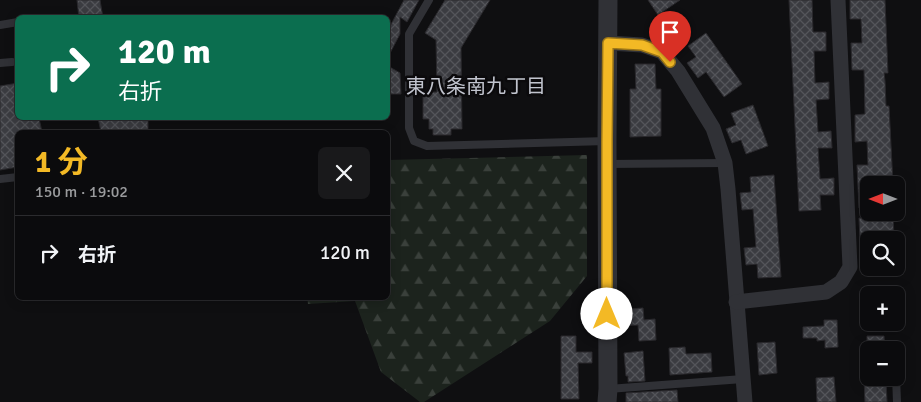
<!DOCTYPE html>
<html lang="ja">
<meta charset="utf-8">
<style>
:root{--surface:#0b0b0d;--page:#19191b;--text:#f1f3f6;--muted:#9a9b9d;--line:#2b2b2e;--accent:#f3b925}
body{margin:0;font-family:Signika,"Noto Sans JP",sans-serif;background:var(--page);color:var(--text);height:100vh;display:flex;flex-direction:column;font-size:19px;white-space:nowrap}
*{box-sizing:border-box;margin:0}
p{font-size:16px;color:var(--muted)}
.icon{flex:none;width:28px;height:28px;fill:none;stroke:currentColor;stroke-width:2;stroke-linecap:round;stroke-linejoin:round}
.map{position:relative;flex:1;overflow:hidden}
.sheet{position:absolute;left:15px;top:130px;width:375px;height:170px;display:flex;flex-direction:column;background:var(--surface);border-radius:8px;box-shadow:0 2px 12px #0003,0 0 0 1px var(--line)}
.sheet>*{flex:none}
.top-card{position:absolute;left:15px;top:15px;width:375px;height:105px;border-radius:8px;box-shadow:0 2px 12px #0003,0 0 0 1px var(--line);background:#0b6e4f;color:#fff;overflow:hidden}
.needle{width:32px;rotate:270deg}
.buttons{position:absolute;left:860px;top:176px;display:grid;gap:10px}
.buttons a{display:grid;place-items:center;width:45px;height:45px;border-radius:8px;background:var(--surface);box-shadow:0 2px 12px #0003,0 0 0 1px var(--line);font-size:25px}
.pin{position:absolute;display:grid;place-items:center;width:42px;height:42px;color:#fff;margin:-51px -21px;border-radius:50% 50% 50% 0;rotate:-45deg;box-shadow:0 0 5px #0007}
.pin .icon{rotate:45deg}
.me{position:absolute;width:55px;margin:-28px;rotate:0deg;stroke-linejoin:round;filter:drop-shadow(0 0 4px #0008)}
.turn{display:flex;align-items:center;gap:18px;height:105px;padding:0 20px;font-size:22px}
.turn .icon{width:65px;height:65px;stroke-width:2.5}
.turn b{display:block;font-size:35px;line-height:42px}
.round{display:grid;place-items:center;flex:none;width:52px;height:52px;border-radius:8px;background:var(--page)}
.headline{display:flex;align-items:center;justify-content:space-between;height:85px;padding:0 20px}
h1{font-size:30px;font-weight:700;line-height:38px;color:var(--accent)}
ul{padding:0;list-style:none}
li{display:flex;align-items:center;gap:15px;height:75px;padding:0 20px;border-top:1px solid var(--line)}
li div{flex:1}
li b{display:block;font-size:19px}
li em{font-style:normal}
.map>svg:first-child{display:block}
.forest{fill:url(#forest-firs)}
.building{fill:url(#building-cross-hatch);stroke:#2a292d}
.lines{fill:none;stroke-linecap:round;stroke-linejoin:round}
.service{stroke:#303136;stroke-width:8}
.minor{stroke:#303136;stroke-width:15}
.tertiary{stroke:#303136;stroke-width:19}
.route-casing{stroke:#9e7818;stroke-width:12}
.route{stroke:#f3b925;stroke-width:9}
.labels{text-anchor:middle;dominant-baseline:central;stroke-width:5;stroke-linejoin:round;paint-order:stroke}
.neighbourhood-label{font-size:20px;fill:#c1c4ce;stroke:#0b0a0c}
</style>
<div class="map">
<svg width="921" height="402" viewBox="0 0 921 402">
<defs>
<pattern id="forest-firs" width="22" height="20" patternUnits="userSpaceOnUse" patternTransform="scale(1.25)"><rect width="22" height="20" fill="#1c231d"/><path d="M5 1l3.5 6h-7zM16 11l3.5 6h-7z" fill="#3a403b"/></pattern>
<pattern id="building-cross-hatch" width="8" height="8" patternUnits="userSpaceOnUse" patternTransform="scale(1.25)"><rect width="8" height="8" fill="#3b3c41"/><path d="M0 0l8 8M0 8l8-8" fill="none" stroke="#54555a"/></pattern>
</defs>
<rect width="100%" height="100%" fill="#0f0f11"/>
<!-- forest -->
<path class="forest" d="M587 155V276L550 321 424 402H420L381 372 355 301 308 304 307 298H388V160Z"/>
<!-- building -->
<g class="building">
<path d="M77 0H100L103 18H79Z"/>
<path d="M404 0H419L407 22 400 17V34L388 57V30Z"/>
<path d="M445 0H490L461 48 462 129H451V135H433V129H429V119H423V92H437L436 40 425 33Z"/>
<path d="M648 0H680L658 15Z"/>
<path d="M789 0H812L813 32H826V51H814L815 83 829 82V99L816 100 818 132 831 131 832 148H818L820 179 834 178V195H820L821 210 799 211Z"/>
<path d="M850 0H885L888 73H884L885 81 886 106H889L893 185H869V208H859L857 165H868L867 141 855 142V115L865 114 864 70H852L851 43H862L861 19H850Z"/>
<path d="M706 33 742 84 724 97 706 72 698 78 687 63 696 57 688 46Z"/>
<path d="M635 64H655L656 89H661V136L630 137V89H636Z"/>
<path d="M388 66 400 73 401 94H388Z"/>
<path d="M18 83V118H39L42 132H18V167L0 170V86Z"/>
<path d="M753 105 768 146 746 154 741 140 732 143 726 129 736 125 731 113Z"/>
<path d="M98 118H148V132H101Z"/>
<path d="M774 175 781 277 758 278 757 264 746 265 744 248 756 247 753 209 742 210 740 193 751 192 750 177Z"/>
<path d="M870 212H893L894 240H860L859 218H870Z"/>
<path d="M643 308 644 320 655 319 656 340 639 341 638 325 619 326V315H628V309Z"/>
<path d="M824 320H837L838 347 825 348V340L817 341V338H803V327L824 326Z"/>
<path d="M561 336H576V352H592V363H578L579 399H561Z"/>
<path d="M867 336H884L885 350H867Z"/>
<path d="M775 342 777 373 759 375 757 343Z"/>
<path d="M685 347 686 354 711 353 712 372 670 375 669 348Z"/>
<path d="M643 351 645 381 628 382V376H626L624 353Z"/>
<path d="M834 377 836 402H817L816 378Z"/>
<path d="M864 378H886L887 402H865Z"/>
<path d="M677 390 678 402H626V393Z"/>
</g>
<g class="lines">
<!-- service -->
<g class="service">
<path d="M429 0 409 34V128L414 141 427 146 607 141"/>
<path d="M40 18H43"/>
<path d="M0 25 18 22"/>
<path d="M0 63 12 62"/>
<path d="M607 164 725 163"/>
<path d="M0 179 18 177"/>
<path d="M895 348V350"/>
<path d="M896 376 897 402"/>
<path d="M608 389 743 379"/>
</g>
<!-- minor -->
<g class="minor">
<path d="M608 43 642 45 662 52 678 71 713 128 725 163 728 189 745 402"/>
<path d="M736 302 826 292 841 282 850 267 838 0"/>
</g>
<!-- tertiary -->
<path class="tertiary" d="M607 402 608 389 607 141 608 0"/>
</g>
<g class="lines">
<!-- route casing -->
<g class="route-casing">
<path id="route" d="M607 314V141L608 43 642 45 662 52 670 62"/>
</g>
<!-- route -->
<use href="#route" class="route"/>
</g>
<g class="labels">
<!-- neighbourhood labels -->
<g class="neighbourhood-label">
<text x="476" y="86">東八条南九丁目</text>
</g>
</g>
</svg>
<div class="buttons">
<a><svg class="needle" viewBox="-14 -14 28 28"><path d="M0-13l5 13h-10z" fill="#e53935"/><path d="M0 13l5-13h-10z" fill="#9a9b9d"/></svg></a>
<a><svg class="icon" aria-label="search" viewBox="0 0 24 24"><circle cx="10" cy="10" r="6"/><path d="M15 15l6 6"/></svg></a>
<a>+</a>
<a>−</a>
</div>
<div class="pin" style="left:670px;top:62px;background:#d93025"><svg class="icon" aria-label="arrive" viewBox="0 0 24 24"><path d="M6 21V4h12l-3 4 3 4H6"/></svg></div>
<svg class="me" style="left:607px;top:314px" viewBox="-20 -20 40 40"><circle r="19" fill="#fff"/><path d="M0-13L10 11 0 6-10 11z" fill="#f3b925"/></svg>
<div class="top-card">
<div class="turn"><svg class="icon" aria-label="right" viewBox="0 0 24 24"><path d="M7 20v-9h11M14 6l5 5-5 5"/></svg><div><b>120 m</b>右折</div></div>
</div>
<section class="sheet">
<div class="headline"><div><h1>1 分</h1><p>150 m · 19:02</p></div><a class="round"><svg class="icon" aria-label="close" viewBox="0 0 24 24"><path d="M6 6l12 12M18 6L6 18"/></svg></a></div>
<ul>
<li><svg class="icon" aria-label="right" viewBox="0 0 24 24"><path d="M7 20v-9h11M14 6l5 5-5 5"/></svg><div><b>右折</b></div><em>120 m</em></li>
</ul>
</section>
</div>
